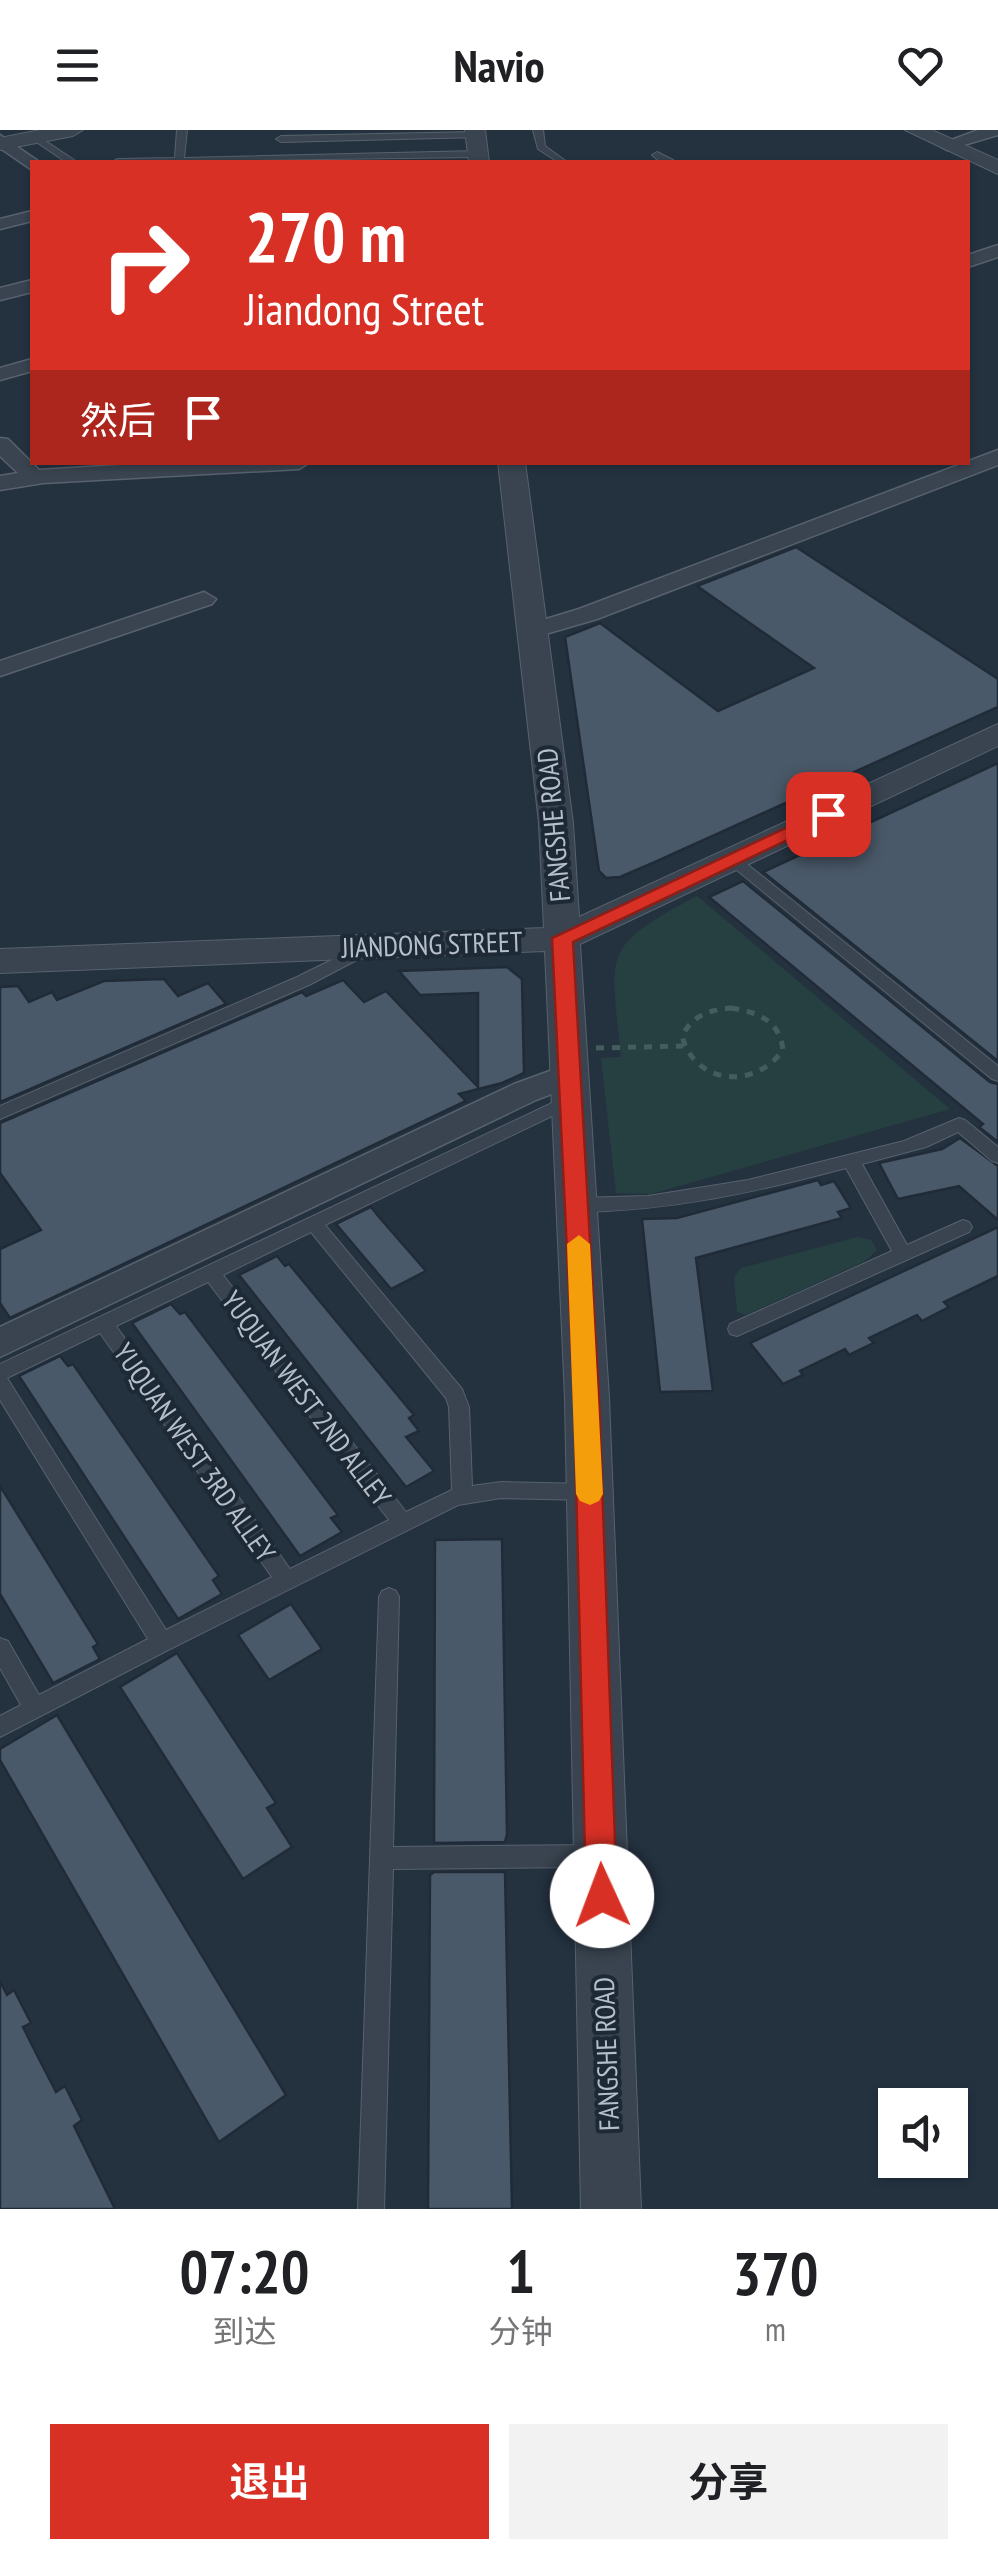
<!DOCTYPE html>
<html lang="zh">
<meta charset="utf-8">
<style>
:root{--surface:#fff;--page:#f2f2f2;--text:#202124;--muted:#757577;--accent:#d93025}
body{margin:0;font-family:"PT Sans Narrow","Noto Sans SC",sans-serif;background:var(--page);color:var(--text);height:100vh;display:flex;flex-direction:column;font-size:38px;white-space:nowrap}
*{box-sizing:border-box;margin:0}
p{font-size:32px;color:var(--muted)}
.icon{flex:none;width:55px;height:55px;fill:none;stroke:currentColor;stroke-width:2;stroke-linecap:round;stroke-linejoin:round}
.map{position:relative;height:2079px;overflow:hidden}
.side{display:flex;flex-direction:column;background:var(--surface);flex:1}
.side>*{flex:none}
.banner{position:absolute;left:30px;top:30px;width:940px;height:305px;border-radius:0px;box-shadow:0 2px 8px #0004;background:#d93025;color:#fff;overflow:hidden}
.controls{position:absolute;left:878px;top:1958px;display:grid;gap:20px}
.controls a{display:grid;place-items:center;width:90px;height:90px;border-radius:0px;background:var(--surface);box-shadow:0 2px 8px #0004;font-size:50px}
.pin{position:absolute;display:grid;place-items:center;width:85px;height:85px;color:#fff;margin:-42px;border-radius:20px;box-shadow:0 5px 15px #0006}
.me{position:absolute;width:110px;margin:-55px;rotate:358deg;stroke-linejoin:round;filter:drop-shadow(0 0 8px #0008)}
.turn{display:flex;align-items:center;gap:35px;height:210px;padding:0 50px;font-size:45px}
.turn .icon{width:130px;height:130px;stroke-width:2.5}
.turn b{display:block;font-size:70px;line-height:85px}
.then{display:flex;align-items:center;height:95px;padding:0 50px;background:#0003;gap:20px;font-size:38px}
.eta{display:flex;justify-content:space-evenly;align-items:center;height:170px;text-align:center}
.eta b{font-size:60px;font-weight:700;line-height:70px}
.button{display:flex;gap:20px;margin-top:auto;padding:20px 50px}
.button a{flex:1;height:115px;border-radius:0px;background:var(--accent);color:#fff;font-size:40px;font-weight:700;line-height:115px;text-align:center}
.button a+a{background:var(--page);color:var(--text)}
header{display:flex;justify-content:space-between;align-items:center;height:130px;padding:0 50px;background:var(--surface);font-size:45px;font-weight:700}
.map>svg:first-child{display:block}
.green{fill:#264041}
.building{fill:#4a5969;stroke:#202b37;stroke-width:2.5}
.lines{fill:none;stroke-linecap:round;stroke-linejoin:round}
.service-casing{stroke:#57626d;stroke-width:2}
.minor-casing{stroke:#57626d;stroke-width:3}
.tertiary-casing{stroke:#57626d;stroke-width:2}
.path{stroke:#455c5e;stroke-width:5;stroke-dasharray:8 8;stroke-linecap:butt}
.service{fill:#394450;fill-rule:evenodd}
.minor{fill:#394450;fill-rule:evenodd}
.tertiary{fill:#394450;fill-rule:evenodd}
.route{fill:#d93025;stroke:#8d1f18;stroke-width:2.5}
.slow{fill:#f59e0b}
.labels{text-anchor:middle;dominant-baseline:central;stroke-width:8;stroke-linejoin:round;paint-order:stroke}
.street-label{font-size:28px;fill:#b5bfca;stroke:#1d2935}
</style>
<header><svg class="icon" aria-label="menu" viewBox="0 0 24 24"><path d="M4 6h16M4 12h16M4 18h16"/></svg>Navio<svg class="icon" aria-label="heart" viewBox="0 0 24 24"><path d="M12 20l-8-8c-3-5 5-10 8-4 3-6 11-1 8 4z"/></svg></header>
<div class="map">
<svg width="998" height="2079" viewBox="0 0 998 2079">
<rect width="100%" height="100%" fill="#243240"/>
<!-- green -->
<g class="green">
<path d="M697 766 950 979 651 1064 616 1063 601 928 621 927C611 822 599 818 697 766Z"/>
<path d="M858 1107 871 1110 877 1120 865 1131 746 1185 737 1182 734 1147 741 1138Z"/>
</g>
<!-- building -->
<g class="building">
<path d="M796 417 998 549V577L655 732 620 747 606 748 599 741 565 507 600 493 718 581 814 538 697 456Z"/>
<path d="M998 633V931L763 742Z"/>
<path d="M743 751 990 952 998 954V1012L979 997 983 994 709 767Z"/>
<path d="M507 837 522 849 524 943 502 953 459 964 466 971 10 1188 0 1173V1119L41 1100 0 1043V993L302 862 306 866 343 850 364 872 386 861 478 957V863L420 865 399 841Z"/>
<path d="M164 849 178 866 208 853 226 874 0 972V857L18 856 29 872 52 862 57 870 104 851Z"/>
<path d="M960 1008 998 1036V1090L959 1056 898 1069 879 1033 942 1019Z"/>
<path d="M818 1050 821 1055 834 1051 851 1078 838 1082 842 1088 696 1128 713 1261 660 1262 642 1089 677 1088Z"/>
<path d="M371 1077 379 1087 426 1141 391 1159 336 1094Z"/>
<path d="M998 1097V1146L944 1172 949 1177 922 1191 917 1185 869 1208 874 1213 849 1225 845 1219 800 1241 803 1245 783 1254 750 1213Z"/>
<path d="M277 1126 285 1136 289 1134 414 1285 409 1288 419 1301 406 1307 434 1341 406 1357 239 1145Z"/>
<path d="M171 1174 180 1184 185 1182 338 1385 331 1388 342 1402 300 1426 132 1193Z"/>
<path d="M60 1226 68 1236 73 1234 219 1446 213 1450 222 1464 178 1489 19 1246Z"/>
<path d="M0 1356 98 1514 93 1517 100 1529 53 1553 0 1464Z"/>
<path d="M502 1409 507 1704 505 1712 434 1713 435 1410Z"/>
<path d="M291 1474 322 1519 269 1550 238 1505Z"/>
<path d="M177 1523 276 1673 267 1678 292 1717 243 1749 120 1557Z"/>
<path d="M57 1585 286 1965 219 2012 0 1630V1619Z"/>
<path d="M434 1742H505L512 2079H428L430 1745Z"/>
<path d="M0 1851 7 1865 14 1860 31 1893 23 1897 38 1927 56 1962 65 1956 82 1990 74 1996 115 2079H0Z"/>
</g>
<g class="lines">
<!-- service casing -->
<g class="service-casing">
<g id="service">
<path d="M177 0H187L184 28 478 21 483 24 478 27 112 32 117 29 175 28Z"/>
<path d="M533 0H543L545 16 567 32H558L538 19Z"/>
<path d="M476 2 479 3V7L281 12 276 9 281 6Z"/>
<path d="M35 4 74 30 75 32H66L32 9 30 7Z"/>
<path d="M657 22 673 30 675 32C666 33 659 32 652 25Z"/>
<path d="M732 724 737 726 998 936V951L992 949 727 732 725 729 727 726Z"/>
<path d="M364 814 372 819 370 823 309 855 0 989V976L297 847Z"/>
<path d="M571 964 579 970 577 974 325 1095 462 1259 469 1277 472 1356 501 1352 589 1354 596 1356 599 1362 596 1368 589 1370 501 1368 458 1375 170 1519 0 1607V1586L21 1575 0 1538V1508L8 1511 39 1565 148 1509 0 1270V1234ZM311 1102 446 1268 449 1277 452 1360 406 1382 223 1145ZM208 1152 389 1390 290 1439 116 1196ZM100 1203 272 1447 166 1500 7 1248Z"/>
<path d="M959 988 965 990 998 1017V1033L992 1031 958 1002 926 1017 862 1034 907 1115 963 1090 969 1092 972 1097 969 1102 737 1206 730 1204 728 1199 730 1194 892 1121 846 1038C757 1062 670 1081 577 1082L571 1080 568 1075 571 1070 577 1068 648 1066 748 1050 904 1011Z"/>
<path d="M389 1458 396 1461 399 1467 393 1717 596 1715 604 1718 608 1726 604 1734 596 1737 393 1739 384 2079H358L379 1467 382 1461Z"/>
</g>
</g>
<!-- minor casing -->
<g class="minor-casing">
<g id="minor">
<path d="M978 0H998V5L947 20 938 15Z"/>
<path d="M0 5 38 31 32 32V40L0 18Z"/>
<path d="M32 81V91L0 99V89Z"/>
<path d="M998 115V127L968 137V125Z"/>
<path d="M32 150V162L0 170V158Z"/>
<path d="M32 229V241L0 250V238Z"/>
<path d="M0 308 8 309 39 340 169 332H310L299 339 43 353 0 360V346L18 343 0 326Z"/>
<path d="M998 320V335L597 489 532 508 520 501 523 496 579 479Z"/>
<path d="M204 462 216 469 212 474 0 546V531Z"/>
<path d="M569 934 580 937 585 945 580 953 536 970 0 1227V1197L514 954Z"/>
</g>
</g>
<!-- tertiary casing -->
<g class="tertiary-casing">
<g id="tertiary">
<path d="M40 0H83L73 6 0 20V8Z"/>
<path d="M465 0H485L489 32H469Z"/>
<path d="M905 0H932L998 30V44Z"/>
<path d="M498 332H525L573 693 579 787 998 594V616L580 814 609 1268 641 2079H581L565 1268 545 821 0 843V819L544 798 539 693Z"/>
</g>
</g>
<!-- path -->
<g class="path">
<path d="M731 878C758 882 780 891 783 920 755 960 695 955 682 906 693 885 709 880 731 878Z"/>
<path d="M596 918 683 916"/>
</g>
<!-- service -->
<use href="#service" class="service"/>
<!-- minor -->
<use href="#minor" class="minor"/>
<!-- tertiary -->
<use href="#tertiary" class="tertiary"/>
</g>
<!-- route -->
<path class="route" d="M828 678 837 684 834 688 573 812 599 1268 617 1766 612 1776 602 1780 591 1776 586 1766 574 1268 552 808Z"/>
<!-- slow -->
<path class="slow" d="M579 1105 590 1114 603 1364 599 1371 590 1375 580 1371 576 1364 567 1114Z"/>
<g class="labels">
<!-- street labels -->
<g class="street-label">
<text transform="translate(553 695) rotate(-95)">FANGSHE ROAD</text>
<text transform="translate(432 814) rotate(-2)">JIANDONG STREET</text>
<text transform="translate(307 1268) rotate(53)">YUQUAN WEST 2ND ALLEY</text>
<text transform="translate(195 1322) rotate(55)">YUQUAN WEST 3RD ALLEY</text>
<text transform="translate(606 1924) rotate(-92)">FANGSHE ROAD</text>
</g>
</g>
</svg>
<div class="controls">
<a><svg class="icon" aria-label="sound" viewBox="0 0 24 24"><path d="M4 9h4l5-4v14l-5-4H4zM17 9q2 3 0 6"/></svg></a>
</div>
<div class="pin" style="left:828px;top:684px;background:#d93025"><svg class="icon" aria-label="arrive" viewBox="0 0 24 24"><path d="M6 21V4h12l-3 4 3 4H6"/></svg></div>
<svg class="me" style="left:602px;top:1766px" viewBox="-20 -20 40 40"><circle r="19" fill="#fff"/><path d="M0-13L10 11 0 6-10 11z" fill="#d93025"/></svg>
<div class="banner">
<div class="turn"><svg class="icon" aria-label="right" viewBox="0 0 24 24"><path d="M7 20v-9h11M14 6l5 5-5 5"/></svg><div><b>270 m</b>Jiandong Street</div></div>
<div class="then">然后<svg class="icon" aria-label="arrive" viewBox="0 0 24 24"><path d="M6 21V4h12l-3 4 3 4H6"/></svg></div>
</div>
</div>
<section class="side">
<div class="eta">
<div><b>07:20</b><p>到达</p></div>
<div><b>1</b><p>分钟</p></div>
<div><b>370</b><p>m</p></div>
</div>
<div class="button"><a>退出</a><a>分享</a></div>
</section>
